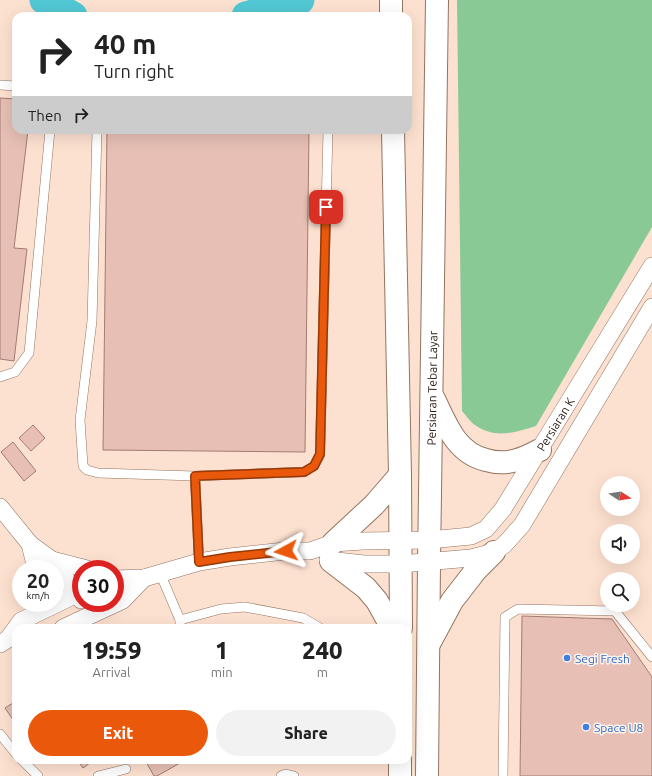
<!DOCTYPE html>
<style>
:root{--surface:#fff;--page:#f2f2f2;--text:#222;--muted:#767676;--accent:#ea580c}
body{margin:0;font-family:Ubuntu,sans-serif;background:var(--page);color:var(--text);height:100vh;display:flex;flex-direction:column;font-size:15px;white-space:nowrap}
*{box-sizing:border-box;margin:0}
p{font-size:13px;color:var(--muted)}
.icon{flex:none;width:22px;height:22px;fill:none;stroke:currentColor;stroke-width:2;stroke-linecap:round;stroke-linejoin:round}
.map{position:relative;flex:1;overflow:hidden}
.sheet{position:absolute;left:12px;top:624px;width:400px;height:140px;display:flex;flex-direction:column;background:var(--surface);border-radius:12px;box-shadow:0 4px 16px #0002}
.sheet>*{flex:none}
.guide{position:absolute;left:12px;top:12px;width:400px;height:122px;border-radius:12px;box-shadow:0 4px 16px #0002;background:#fff;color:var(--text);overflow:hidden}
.needle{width:26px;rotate:102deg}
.controls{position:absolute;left:600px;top:476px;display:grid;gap:8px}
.controls a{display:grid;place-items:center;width:40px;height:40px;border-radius:50%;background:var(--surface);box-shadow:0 4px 16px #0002;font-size:20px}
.speed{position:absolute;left:12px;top:560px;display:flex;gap:8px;font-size:20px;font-weight:700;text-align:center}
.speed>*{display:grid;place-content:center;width:52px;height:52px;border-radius:50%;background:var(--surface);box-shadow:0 4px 16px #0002;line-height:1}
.speed small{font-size:10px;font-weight:400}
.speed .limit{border:6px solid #d22;background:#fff;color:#111}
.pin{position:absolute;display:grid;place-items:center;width:34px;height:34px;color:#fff;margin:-17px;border-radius:8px;box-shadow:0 2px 6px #0006}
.me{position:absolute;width:44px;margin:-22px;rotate:265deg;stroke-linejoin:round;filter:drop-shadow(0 0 3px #0008)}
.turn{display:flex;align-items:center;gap:14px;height:84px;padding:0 16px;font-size:18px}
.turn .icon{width:52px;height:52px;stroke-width:2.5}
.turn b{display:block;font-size:28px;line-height:34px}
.then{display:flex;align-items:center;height:38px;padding:0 16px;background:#0003;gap:8px;font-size:15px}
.eta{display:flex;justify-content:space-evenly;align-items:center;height:68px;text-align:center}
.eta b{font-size:24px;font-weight:800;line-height:28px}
.button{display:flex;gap:8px;margin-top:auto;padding:8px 16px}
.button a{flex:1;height:46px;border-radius:24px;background:var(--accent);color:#fff;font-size:16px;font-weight:800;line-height:46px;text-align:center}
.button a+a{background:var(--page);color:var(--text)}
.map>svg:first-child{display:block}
.green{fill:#89c996}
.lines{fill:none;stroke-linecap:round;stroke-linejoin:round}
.river{stroke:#52c7d4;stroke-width:29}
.building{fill:#e7bfb4;stroke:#a07c72}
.service-casing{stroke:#937461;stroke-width:10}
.minor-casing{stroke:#937461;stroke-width:18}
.primary-casing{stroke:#937461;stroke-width:24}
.service{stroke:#fff;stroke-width:9}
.minor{stroke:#fff;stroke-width:17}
.primary{stroke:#fff;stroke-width:22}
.route-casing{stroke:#983908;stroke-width:10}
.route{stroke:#ea580c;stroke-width:7}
.shop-dot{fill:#3f7fe0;stroke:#faf3ef;stroke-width:1.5}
.labels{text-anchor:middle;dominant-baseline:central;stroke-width:3;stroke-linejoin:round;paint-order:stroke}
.street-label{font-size:12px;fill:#2d2119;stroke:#faf3ef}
.shop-label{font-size:12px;fill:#366cbe;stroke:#faf3ef;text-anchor:start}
</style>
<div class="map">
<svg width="652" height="776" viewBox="0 0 652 776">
<rect width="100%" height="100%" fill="#fde1d0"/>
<!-- green -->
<path class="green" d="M457 0H652V227L536 426C514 433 495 439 475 425 470 422 466 415 462 411Z"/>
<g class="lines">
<!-- river -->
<g class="river">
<path d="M44 0 73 16"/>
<path d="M246 16 300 0"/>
</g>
</g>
<!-- building -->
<g class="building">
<path d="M0 98 16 99V130H28L14 248 27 249 14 361 0 359Z"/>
<path d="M107 130H309L305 452 103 450Z"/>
<path d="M33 425 45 438 31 451 19 438Z"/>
<path d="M13 442 36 471 24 481 1 452Z"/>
<path d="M522 616 612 619 652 677V776H520Z"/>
<path d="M16 701V724L5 708Z"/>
<path d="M77 760H94L83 768Z"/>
<path d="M145 760H178L180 763 157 776H154Z"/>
</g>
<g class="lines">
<!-- service casing -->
<g class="service-casing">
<g id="service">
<path d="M0 85 16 86"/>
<path d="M97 130 92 321 80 420 83 466 87 470 98 473 195 476 304 472 314 466 320 455 328 130"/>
<path d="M0 377 15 372 29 353 50 130"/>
<path d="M195 476 199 562"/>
<path d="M160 573 180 620V628"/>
<path d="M180 620 221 609 245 607 303 618 320 628"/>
<path d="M0 734 16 754"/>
<path d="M22 760 38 776"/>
<path d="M98 776 126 769"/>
<path d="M281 776 286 774 294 776"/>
<path d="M503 776 505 617 518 609 615 611 652 657"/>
</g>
</g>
<!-- minor casing -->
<g class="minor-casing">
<g id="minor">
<path d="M0 507 30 544 52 560 81 600"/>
<path d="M30 544 36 569"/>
<path d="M52 560 87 569"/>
<path d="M328 560 364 564H401L471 558 494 552 504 545 522 525 652 307"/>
<path id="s1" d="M115 579 144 578 199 562 230 557 285 551H310L333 543 363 541 429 540 471 536 486 529 503 509 652 266"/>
<path d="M63 628 123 600 144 578"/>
<path d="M0 644 8 639 21 621 81 592"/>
</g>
</g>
<!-- primary casing -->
<g class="primary-casing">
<g id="primary">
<path d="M391 0V16"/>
<path d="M393 130 400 475 401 628"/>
<path d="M434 399C446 424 456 453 486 460 496 463 507 463 517 460 525 458 532 454 540 450"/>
<path d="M333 543 374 505 400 475"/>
<path d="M331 561 366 588 377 601 392 628"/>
<path d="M430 642 452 601 476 570 494 552"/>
<path d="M400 776V760"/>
<path id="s2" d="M427 776 429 563 437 0"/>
</g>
</g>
<!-- service -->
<use href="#service" class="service"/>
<!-- minor -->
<use href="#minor" class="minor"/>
<!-- primary -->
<use href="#primary" class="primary"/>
</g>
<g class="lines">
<!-- route casing -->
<g class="route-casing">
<path id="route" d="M286 551 230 557 199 562 195 476 304 472 314 466 320 454 326 207"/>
</g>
<!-- route -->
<use href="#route" class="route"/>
</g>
<!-- markers -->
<g class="shop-dot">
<circle cx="567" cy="658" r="4"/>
<circle cx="586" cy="727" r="4"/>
</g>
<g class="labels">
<!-- street labels -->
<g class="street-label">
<text stroke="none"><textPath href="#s2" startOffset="388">Persiaran Tebar Layar</textPath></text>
<text stroke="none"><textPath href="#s1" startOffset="503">Persiaran K</textPath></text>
</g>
<!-- shop labels -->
<g class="shop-label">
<text x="575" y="658">Segi Fresh</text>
<text x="594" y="727">Space U8</text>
</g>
</g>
</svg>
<div class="controls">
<a><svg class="needle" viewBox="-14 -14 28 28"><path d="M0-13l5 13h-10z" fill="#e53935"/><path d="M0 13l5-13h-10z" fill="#767676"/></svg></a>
<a><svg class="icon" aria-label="sound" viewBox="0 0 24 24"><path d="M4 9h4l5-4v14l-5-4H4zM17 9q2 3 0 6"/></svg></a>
<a><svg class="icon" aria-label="search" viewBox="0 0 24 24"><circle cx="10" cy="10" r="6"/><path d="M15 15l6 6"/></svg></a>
</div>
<div class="speed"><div>20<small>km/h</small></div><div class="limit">30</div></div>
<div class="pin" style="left:326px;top:207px;background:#d93025"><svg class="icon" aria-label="arrive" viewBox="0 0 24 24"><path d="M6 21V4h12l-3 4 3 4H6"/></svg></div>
<svg class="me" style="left:286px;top:551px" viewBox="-20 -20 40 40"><path d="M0-17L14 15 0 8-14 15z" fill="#ea580c" stroke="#fff" stroke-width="4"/></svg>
<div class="guide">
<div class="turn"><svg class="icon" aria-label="right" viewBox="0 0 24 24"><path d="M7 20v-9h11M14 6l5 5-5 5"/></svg><div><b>40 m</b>Turn right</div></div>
<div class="then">Then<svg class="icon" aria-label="right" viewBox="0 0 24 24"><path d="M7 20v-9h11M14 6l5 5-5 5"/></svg></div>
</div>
<section class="sheet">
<div class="eta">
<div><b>19:59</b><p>Arrival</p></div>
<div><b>1</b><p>min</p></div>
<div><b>240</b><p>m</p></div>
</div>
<div class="button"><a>Exit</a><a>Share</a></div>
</section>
</div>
